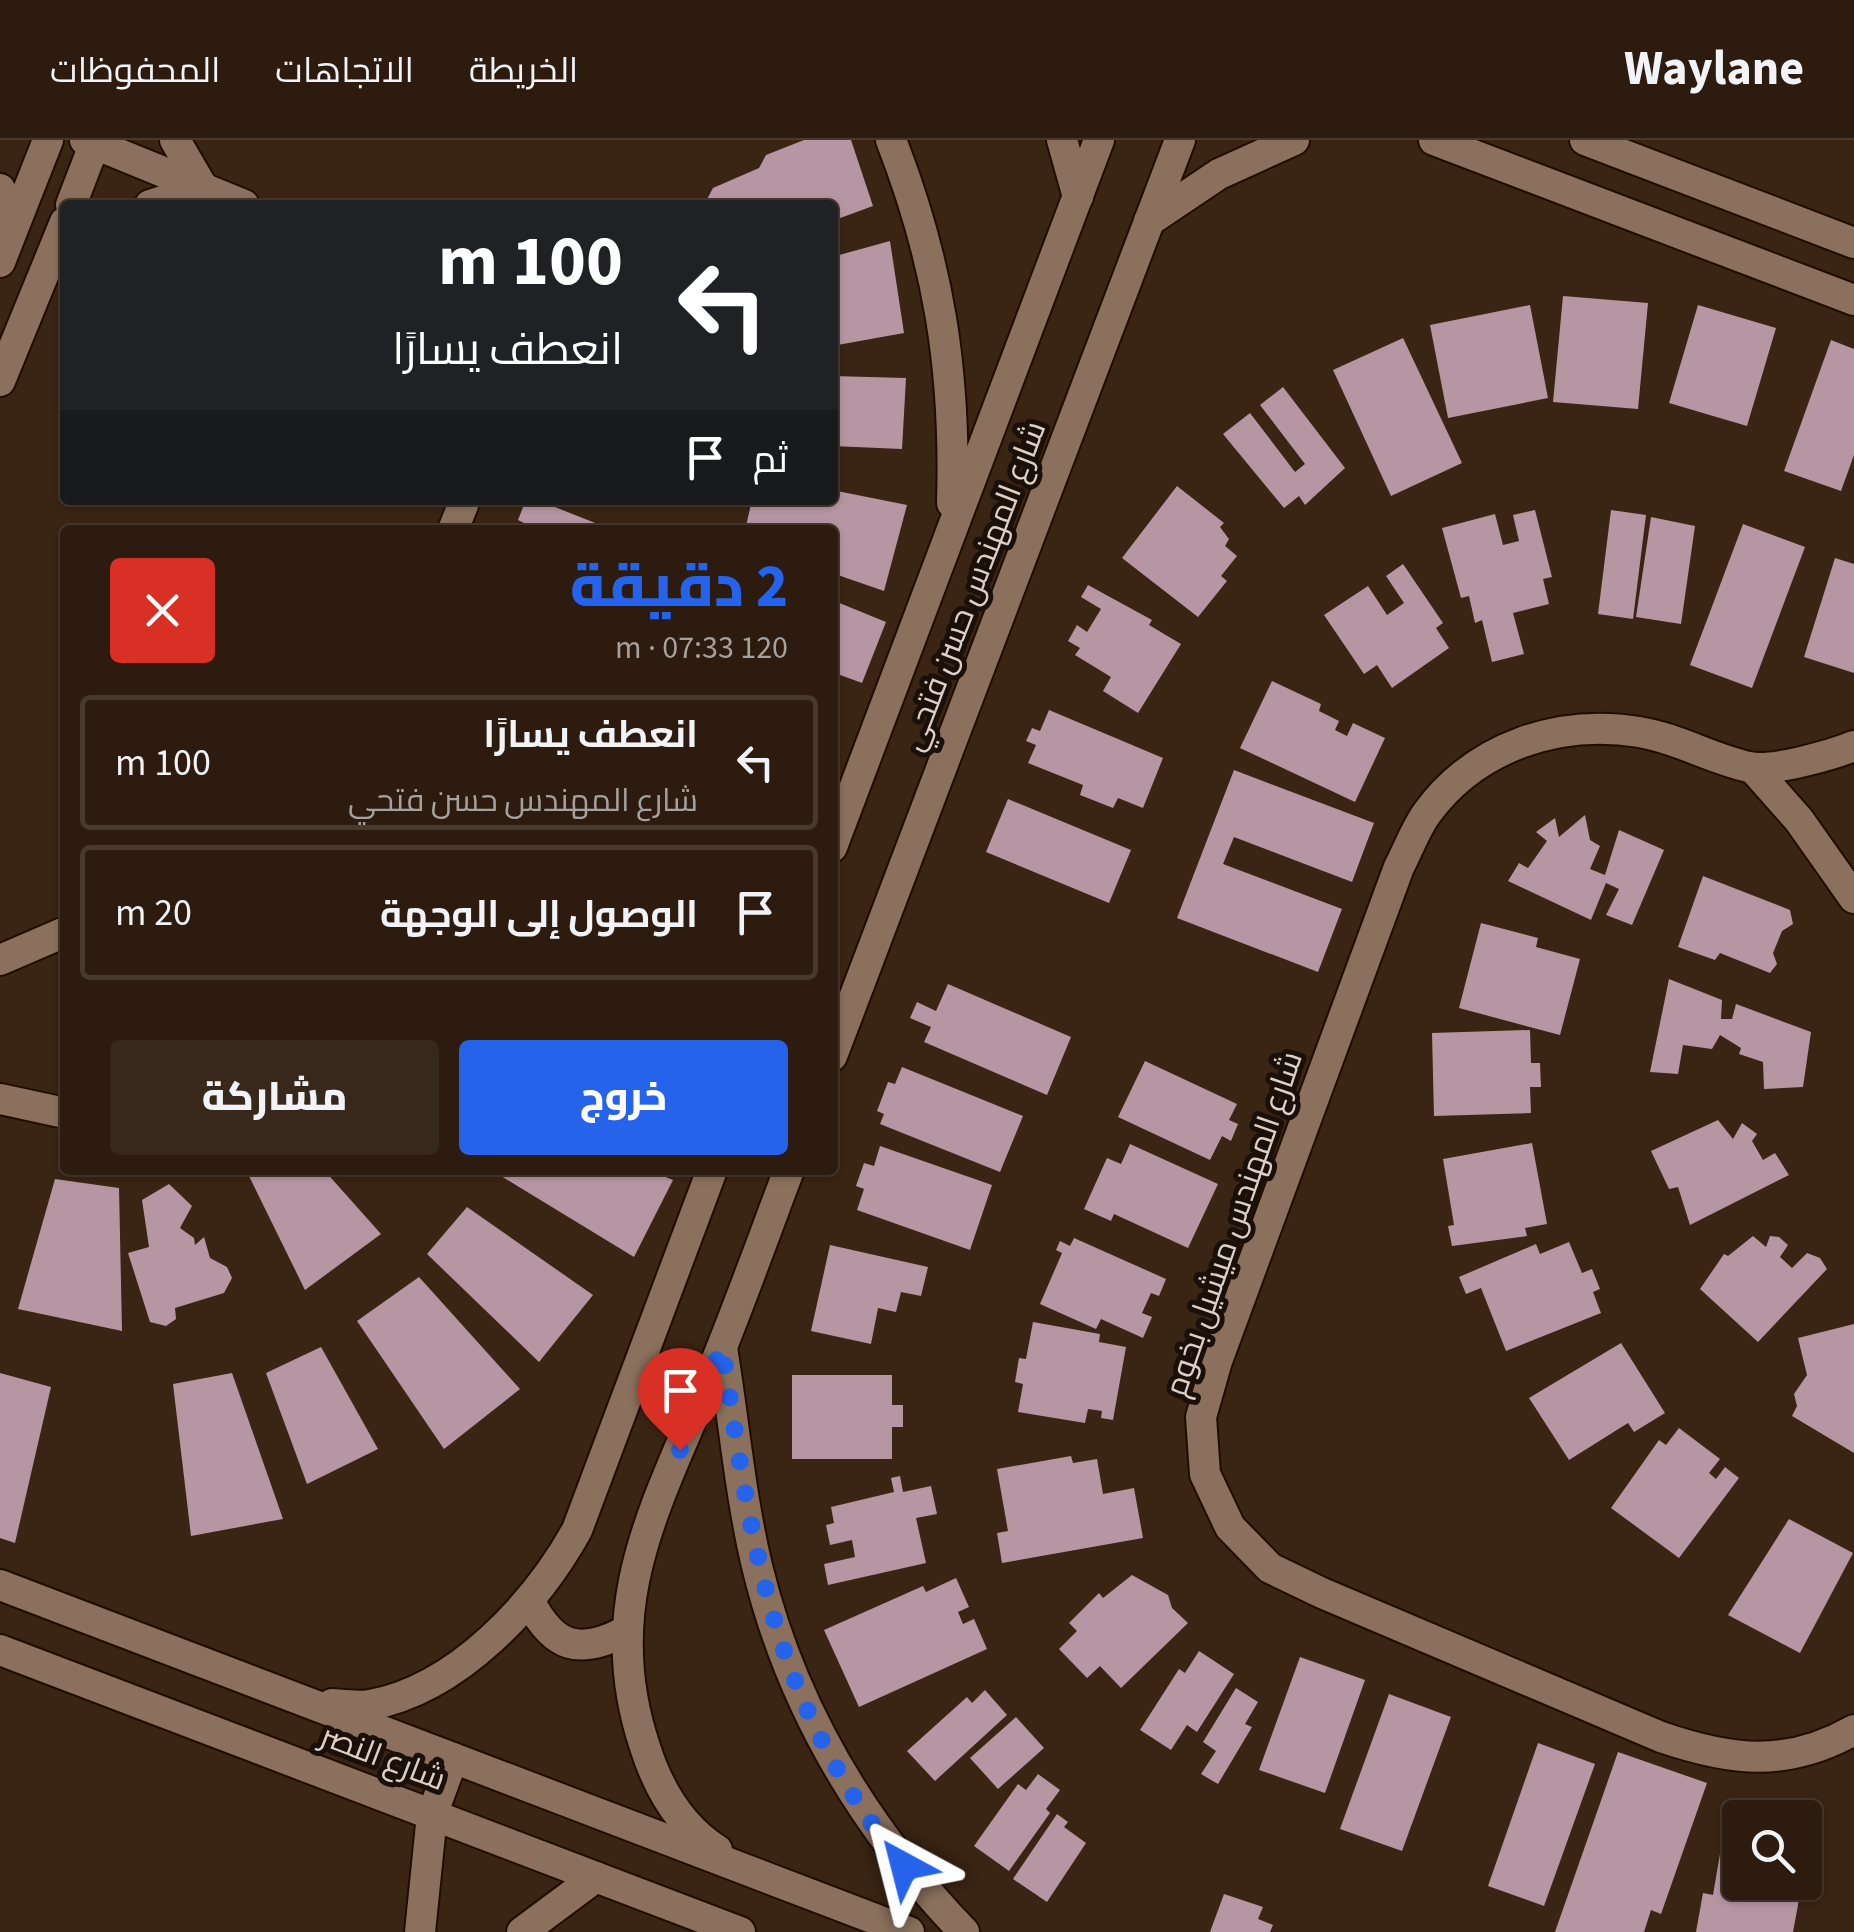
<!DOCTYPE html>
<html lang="ar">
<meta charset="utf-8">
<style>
:root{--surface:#2c1b0e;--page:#38281c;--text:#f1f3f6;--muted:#a6a19e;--line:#48392e;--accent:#2563eb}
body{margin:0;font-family:"Source Sans 3",Cairo,sans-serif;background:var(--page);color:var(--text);direction:rtl;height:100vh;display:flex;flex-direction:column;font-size:38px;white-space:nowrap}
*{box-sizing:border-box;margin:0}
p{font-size:32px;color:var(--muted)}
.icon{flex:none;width:55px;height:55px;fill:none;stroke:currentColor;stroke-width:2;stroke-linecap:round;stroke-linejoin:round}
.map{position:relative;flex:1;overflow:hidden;direction:ltr}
.panel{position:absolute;left:60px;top:385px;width:778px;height:650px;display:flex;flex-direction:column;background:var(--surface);border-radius:10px;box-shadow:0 2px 8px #0004,0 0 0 2px var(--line);direction:rtl}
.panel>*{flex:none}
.banner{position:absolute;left:60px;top:60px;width:778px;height:305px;border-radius:10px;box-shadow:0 2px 8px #0004,0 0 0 2px var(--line);direction:rtl;background:#202124;color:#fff;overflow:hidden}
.controls{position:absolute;left:1722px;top:1660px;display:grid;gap:20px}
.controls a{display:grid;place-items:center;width:100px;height:100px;border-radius:10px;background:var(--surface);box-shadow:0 2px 8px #0004,0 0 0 2px var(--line);font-size:50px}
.pin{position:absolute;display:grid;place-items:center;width:85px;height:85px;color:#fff;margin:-102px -42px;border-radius:50% 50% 50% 0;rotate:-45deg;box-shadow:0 0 10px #0007}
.pin .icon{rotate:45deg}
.me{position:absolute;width:110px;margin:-55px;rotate:322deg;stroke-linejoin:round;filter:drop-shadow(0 0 8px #0008)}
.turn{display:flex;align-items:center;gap:35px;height:210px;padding:0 50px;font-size:45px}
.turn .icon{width:130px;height:130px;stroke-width:2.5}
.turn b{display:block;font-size:70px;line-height:85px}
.then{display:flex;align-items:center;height:95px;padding:0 50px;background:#0003;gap:20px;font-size:38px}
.round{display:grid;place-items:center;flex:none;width:105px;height:105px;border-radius:10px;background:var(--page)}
.summary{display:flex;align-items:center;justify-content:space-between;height:170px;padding:0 50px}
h1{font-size:60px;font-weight:800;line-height:75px;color:var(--accent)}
.cta{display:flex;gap:20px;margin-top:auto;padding:20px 50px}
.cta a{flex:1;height:115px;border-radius:10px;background:var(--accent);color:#fff;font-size:40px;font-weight:800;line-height:115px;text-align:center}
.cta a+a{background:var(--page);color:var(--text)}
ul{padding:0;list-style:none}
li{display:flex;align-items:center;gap:30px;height:135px;margin:0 20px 15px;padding:0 30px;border:5px solid var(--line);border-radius:10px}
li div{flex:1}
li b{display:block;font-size:38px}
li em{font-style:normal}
header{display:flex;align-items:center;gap:60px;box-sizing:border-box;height:140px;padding:0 50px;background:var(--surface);border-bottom:2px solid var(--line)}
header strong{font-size:48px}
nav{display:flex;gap:55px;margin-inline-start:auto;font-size:35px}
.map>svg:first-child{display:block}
.building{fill:#b796a4}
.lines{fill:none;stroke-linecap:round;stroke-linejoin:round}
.minor-casing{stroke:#210d00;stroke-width:34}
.minor{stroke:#8b715d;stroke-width:30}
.route{stroke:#2563eb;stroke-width:18;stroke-dasharray:0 32.4}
.labels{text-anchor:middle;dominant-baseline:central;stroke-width:10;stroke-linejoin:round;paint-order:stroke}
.street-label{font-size:32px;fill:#decfc4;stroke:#1a1009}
</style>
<header>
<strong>Waylane</strong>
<nav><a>الخريطة</a><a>الاتجاهات</a><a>المحفوظات</a></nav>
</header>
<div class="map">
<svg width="1854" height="1792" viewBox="0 0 1854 1792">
<rect width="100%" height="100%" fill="#3a2413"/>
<!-- building -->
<g class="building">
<path d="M804 0H851L873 66 832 81V65H704L713 48 759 28 766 15Z"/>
<path d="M890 101 904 193 832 206V117Z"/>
<path d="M1563 156 1648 163 1638 269 1553 262Z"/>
<path d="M1530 165 1548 258 1448 278 1430 185Z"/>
<path d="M1698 165 1776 188 1747 286 1669 263Z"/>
<path d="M1403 198 1462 323 1391 356 1333 230Z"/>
<path d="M1831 200 1854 209V315L1841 351 1784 331Z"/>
<path d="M832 236 906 238 902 309 832 306Z"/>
<path d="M1283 247 1345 328 1305 365 1299 356 1284 368 1223 294 1250 273 1295 332 1305 324 1260 265Z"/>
<path d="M1177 346 1224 383 1220 387 1229 399 1225 406 1237 416 1221 436 1227 441 1198 477 1122 418Z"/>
<path d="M832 350 907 365 884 451 832 433V390H745L752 360H832Z"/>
<path d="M526 360H537L613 390H521L524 383 518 380Z"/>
<path d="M1535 370 1552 437 1543 439 1549 464 1513 473 1524 514 1492 522 1482 480 1475 483 1469 456 1461 458 1442 388 1495 374 1503 405 1519 401 1513 375Z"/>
<path d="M1611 370 1646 375 1633 479 1598 474Z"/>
<path d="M1651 377 1695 386 1681 484 1636 477Z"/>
<path d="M1743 384 1805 407 1752 548 1690 525Z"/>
<path d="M1835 418 1854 424V533L1804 517Z"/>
<path d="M1403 424 1443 483 1436 488 1449 508 1392 548 1377 525 1364 534 1324 475 1368 446 1387 475 1404 463 1386 436Z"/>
<path d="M1088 445 1152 480 1149 485 1181 504 1138 573 1103 551 1111 537 1075 515 1080 508 1068 501 1077 485 1087 492 1101 469 1081 457Z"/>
<path d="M832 460 886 482 862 543 832 532Z"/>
<path d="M1272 541 1321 564 1319 571 1339 581 1335 590 1347 596 1353 583 1385 598 1355 662 1240 608Z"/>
<path d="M1049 570 1163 618 1143 668 1118 658 1113 668 1080 655 1083 645 1028 623 1036 605 1026 601 1032 588 1040 591Z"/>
<path d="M1234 630 1374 683 1352 742 1234 697 1223 724 1342 769 1318 832 1177 778Z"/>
<path d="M1008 659 1131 710 1109 763 986 712Z"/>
<path d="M1585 675 1590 700 1600 706 1590 729 1605 735 1619 690 1664 710 1632 785 1606 775 1619 749 1606 743 1591 780 1508 741 1519 723 1528 728 1547 701 1536 692 1555 678 1559 697Z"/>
<path d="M1703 736 1790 770 1793 784 1782 791 1773 813 1777 824 1770 833 1720 813 1715 820 1678 807Z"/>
<path d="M1481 783 1538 798 1536 807 1580 819 1560 895 1459 868Z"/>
<path d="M1669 839 1722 860 1721 879H1732L1736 864 1811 892 1803 947 1764 949 1763 922 1739 914 1741 908 1720 895 1712 909 1683 905 1678 934 1650 932Z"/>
<path d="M948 844 1071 897 1047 955 924 902 931 887 910 878 917 862 936 871Z"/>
<path d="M1530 890 1531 923H1540L1541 947H1530L1531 973 1434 976 1432 893Z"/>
<path d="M1145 921 1237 964 1229 980 1238 984 1231 1001 1222 996 1210 1020 1118 977Z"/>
<path d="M902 927 1023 976 1000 1032 880 984 884 974 877 971 888 942 895 944Z"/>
<path d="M1718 980 1733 999 1742 983 1757 994 1752 1001 1763 1020 1775 1013 1789 1035 1690 1085 1678 1047 1669 1049 1651 1011Z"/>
<path d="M1532 1003 1547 1084 1525 1088 1527 1096 1452 1106 1448 1086 1454 1085 1443 1019Z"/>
<path d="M1130 1004 1218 1044 1188 1108 1114 1074 1111 1081 1084 1069 1107 1018 1121 1024Z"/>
<path d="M880 1006 992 1045 970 1110 857 1070 864 1049 856 1046 864 1023 874 1026Z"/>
<path d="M246 1030H324L381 1094 305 1150Z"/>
<path d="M498 1030H648L673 1040 634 1117 496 1033Z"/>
<path d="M55 1039 119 1048 122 1191 18 1169Z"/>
<path d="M169 1044 192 1066 180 1088 194 1098 195 1105 204 1097 210 1118 227 1127 232 1138 224 1153 175 1168 176 1179 166 1186 150 1182 128 1113 149 1107 142 1060Z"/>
<path d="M467 1067 593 1155 539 1222 427 1114Z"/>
<path d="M1753 1096 1766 1107 1770 1096 1779 1097 1788 1105 1780 1117 1792 1128 1807 1113 1820 1118 1827 1129 1758 1202 1700 1149 1724 1114 1728 1116Z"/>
<path d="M1074 1098 1166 1139 1159 1156 1151 1153 1142 1173 1152 1177 1143 1198 1101 1179 1096 1189 1040 1164 1062 1113 1056 1110 1060 1101 1070 1106Z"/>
<path d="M1569 1102 1582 1133 1592 1129 1600 1149 1593 1152 1601 1173 1506 1211 1481 1148 1466 1154 1459 1137 1536 1104 1540 1114Z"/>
<path d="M830 1105 928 1127 921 1156 901 1152 896 1172 878 1168 871 1204 811 1191Z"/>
<path d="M419 1137 520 1249 444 1309 357 1181Z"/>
<path d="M1033 1182 1100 1194 1099 1202 1126 1207 1113 1280 1101 1278 1102 1271 1088 1269 1085 1283 1018 1272 1023 1244 1015 1242 1019 1218 1026 1219Z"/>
<path d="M1854 1184V1313L1792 1276 1797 1266 1794 1254 1807 1235 1798 1198Z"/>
<path d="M1621 1203 1665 1273 1634 1292 1628 1283 1569 1320 1529 1258Z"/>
<path d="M321 1207 378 1309 307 1344 266 1233Z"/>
<path d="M0 1233 51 1247 15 1403 0 1398Z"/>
<path d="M232 1233 283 1379 191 1396 173 1244Z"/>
<path d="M792 1235H892V1265H903V1287H892V1319H792Z"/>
<path d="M1679 1288 1720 1319 1709 1333 1716 1339 1725 1327 1739 1338 1679 1418 1611 1368 1659 1300 1666 1305Z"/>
<path d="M1071 1316 1073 1323 1097 1319 1103 1354 1134 1348 1143 1398 1002 1423 997 1393 1008 1391 997 1329Z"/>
<path d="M900 1336 903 1352 931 1346 937 1374 916 1378 926 1423 828 1445 824 1424 855 1417 852 1400 830 1405 826 1385 834 1383 831 1367 894 1352 891 1338Z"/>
<path d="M1789 1379 1853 1413 1800 1513 1728 1475Z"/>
<path d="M1132 1435 1168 1455 1172 1468 1188 1483 1121 1548 1100 1526 1087 1538 1059 1509 1077 1491 1069 1483 1099 1453 1103 1458Z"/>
<path d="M956 1438 969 1467 958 1472 963 1484 974 1479 987 1509 859 1567 824 1490 923 1446 926 1452Z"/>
<path d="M1199 1511 1234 1534 1197 1592 1187 1585 1171 1610 1140 1590 1179 1529 1185 1533Z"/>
<path d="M1300 1517 1365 1540 1325 1653 1259 1630Z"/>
<path d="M1236 1548 1258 1562 1245 1584 1252 1587 1218 1644 1201 1634 1216 1611 1203 1602Z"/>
<path d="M985 1550 1007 1575 935 1641 907 1611 967 1557 972 1563Z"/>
<path d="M1389 1554 1451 1577 1402 1711 1340 1689Z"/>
<path d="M1016 1577 1044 1608 998 1649 970 1618Z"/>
<path d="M1538 1603 1595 1624 1544 1766 1488 1746Z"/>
<path d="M1618 1612 1707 1643 1661 1774 1651 1770 1644 1792H1555Z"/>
<path d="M1038 1634 1060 1650 1046 1669 1050 1673 1009 1731 974 1706 1018 1644 1026 1650Z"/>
<path d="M1729 1661 1796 1672 1795 1678H1740V1742L1802 1743 1793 1792H1696L1703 1753 1713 1755Z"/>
<path d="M1057 1674 1068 1682 1064 1687 1086 1703 1047 1762 1013 1739Z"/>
<path d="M1224 1754 1263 1767 1258 1779 1273 1785 1270 1792H1210Z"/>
</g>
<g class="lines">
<!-- minor casing -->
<g class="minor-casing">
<g id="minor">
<path d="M85 0 244 65"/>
<path d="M891 0C939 123 956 231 952 363"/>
<path d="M1062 0 1078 57"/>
<path d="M1434 0 1854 160"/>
<path d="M1585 0 1854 103"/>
<path d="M0 49 7 101"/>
<path d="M71 65 96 0"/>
<path d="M150 65 203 48 175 0"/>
<path d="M1149 81 1219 34 1294 0"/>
<path d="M0 122 48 0"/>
<path d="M0 241 65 82"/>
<path d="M453 390 465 360"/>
<path d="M1854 606C1832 615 1772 632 1749 627 1712 619 1677 598 1639 592 1559 579 1476 606 1427 673 1416 688 1408 710 1399 727L1217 1221 1201 1277 1205 1334 1230 1387 1270 1428 1322 1453 1661 1597C1731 1621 1787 1628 1854 1590"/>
<path d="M1753 628 1799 680 1854 758"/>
<path d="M832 707 1099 0"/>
<path d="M0 820 65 792"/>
<path d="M832 916 1180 0"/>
<path d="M0 959 65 973"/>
<path d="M722 1208C734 1281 740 1355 757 1426 791 1567 865 1689 964 1792"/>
<path d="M0 1445 909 1792"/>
<path d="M530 1462C554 1508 579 1515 624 1492"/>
<path d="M0 1510 740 1792"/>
<path d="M332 1564C344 1565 359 1567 370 1565 458 1549 536 1464 577 1390L712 1030"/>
<path d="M717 1710C681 1687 658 1648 645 1607 596 1462 660 1360 713 1229 740 1163 764 1096 789 1030"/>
<path d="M420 1792 432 1675 453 1618"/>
<path d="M522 1792 596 1737"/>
</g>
</g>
<!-- minor -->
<use href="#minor" class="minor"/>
</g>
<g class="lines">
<!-- route -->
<path class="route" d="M680 1310 722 1207C753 1408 770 1561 904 1726"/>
</g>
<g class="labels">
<!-- street labels -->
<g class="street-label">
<text transform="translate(974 446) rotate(-69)">شارع المهندس حسن فتحي</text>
<text transform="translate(1234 1084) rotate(-71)">شارع المهندس ميشيل بخوم</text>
<text transform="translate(383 1618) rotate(21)">شارع النصر</text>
</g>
</g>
</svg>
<div class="controls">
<a><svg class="icon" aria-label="search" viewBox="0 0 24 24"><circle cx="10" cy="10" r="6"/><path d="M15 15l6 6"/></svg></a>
</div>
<div class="pin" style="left:680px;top:1310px;background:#d93025"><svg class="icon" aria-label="arrive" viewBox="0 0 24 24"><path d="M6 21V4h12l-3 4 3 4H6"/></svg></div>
<svg class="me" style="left:904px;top:1726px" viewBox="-20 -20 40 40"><path d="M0-17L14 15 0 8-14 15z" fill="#2563eb" stroke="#fff" stroke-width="4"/></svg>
<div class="banner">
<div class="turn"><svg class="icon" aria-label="left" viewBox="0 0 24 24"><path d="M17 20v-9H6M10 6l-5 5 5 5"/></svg><div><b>100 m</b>انعطف يسارًا</div></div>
<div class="then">ثم<svg class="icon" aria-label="arrive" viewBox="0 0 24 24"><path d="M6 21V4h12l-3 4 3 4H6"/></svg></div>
</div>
<section class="panel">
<div class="summary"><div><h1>2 دقيقة</h1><p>120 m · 07:33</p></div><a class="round" style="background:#d93025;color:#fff"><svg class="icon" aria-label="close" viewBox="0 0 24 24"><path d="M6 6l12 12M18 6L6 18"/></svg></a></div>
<ul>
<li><svg class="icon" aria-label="left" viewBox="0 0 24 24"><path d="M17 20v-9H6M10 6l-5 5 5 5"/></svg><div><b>انعطف يسارًا</b><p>شارع المهندس حسن فتحي</p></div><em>100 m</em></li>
<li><svg class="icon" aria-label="arrive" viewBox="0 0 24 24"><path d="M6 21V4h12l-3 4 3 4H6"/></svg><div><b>الوصول إلى الوجهة</b></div><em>20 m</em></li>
</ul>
<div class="cta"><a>خروج</a><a>مشاركة</a></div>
</section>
</div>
